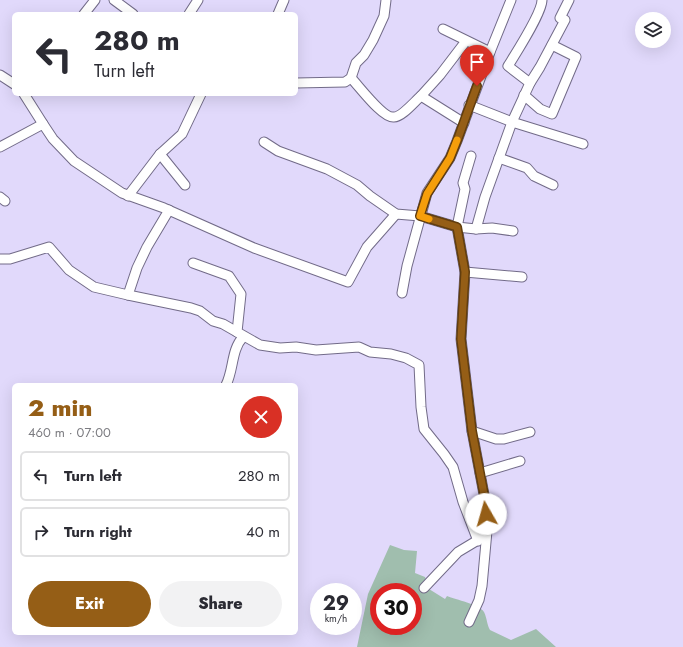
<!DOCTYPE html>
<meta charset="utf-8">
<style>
:root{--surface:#fff;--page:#f2f2f3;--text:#2b2b33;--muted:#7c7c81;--line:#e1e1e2;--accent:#955e16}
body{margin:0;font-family:Jost,sans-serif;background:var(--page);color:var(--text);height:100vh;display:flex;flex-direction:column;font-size:15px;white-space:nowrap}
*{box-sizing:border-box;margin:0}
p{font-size:13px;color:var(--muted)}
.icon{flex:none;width:22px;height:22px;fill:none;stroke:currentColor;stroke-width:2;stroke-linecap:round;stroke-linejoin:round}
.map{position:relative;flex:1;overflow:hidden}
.side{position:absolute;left:12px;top:383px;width:286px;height:252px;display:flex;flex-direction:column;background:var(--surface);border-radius:6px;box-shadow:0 4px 16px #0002}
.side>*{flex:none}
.guide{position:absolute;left:12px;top:12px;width:286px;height:84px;border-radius:6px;box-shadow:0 4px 16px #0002;background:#fff;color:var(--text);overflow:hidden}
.fabs{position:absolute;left:635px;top:12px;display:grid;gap:8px}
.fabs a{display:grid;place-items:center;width:36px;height:36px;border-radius:50%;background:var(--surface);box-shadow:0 4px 16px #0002;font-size:20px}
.speed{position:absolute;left:310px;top:583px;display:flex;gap:8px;font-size:20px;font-weight:700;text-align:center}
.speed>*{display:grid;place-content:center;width:52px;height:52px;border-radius:50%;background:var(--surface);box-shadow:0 4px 16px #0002;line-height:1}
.speed small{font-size:10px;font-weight:400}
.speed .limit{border:6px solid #d22;background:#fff;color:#111}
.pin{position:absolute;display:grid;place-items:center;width:34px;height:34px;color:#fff;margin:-41px -17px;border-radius:50% 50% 50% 0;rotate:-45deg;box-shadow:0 0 4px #0007}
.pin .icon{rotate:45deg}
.me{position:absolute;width:44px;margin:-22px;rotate:353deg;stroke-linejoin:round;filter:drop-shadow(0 0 3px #0008)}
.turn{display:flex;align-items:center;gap:14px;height:84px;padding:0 16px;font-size:18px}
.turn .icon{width:52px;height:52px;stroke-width:2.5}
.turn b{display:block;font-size:28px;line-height:34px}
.round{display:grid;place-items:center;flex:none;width:42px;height:42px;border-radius:21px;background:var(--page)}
.headline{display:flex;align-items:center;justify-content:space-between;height:68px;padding:0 16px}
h1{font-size:24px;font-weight:800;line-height:30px;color:var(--accent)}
.button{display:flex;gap:8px;margin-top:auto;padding:8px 16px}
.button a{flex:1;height:46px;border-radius:24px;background:var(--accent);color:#fff;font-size:16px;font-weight:800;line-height:46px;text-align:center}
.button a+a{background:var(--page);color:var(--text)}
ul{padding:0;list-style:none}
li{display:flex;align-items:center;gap:12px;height:50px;margin:0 8px 6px;padding:0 8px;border:2px solid var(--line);border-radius:6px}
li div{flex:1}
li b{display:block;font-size:15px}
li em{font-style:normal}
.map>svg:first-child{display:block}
.green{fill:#a0beae;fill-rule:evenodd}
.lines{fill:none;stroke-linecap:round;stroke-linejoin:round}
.minor-casing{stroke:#726b88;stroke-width:11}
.minor{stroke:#fff;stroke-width:9}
.route-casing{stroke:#613d0e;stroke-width:10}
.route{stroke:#955e16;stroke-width:7}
.slow{stroke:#f59e0b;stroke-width:7}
</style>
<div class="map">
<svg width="683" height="647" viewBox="0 0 683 647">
<rect width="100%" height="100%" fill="#e1d9fb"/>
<!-- green -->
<path class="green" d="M390 545 404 550 417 551 415 573 425 577 429 589 445 599 447 596C456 600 479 604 484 612 487 618 487 625 490 630L511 640 536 629 556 647H357L368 594ZM379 592H413V626H379Z"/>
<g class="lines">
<!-- minor casing -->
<g class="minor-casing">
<g id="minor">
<path d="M114 0 133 14"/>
<path d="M84 14 95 0"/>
<path d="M189 14 198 0"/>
<path d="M278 14 284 0"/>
<path d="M443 29 490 52"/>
<path d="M0 75 14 84"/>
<path d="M351 78C359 86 383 119 394 117 402 117 415 101 421 96L464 123"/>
<path d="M296 83 345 82 351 78 356 63 364 55 373 40 384 16 386 0"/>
<path d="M530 83 508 66C516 53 542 13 542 0"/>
<path d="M24 94 43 124"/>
<path d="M524 95 540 109 552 114 576 57 552 45"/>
<path d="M421 96 440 75 466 41"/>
<path d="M469 105 512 122 583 144"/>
<path d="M264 142 278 151 327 169 357 185 370 196 396 214 420 216 457 227 476 229 492 228 513 231"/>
<path d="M0 147 43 124 53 139 74 161 122 193 164 208 254 248 348 282 367 247 396 214"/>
<path d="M160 154 185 185"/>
<path d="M499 158 527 168 534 176 553 185"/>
<path d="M128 196 160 154 182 134 201 94"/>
<path d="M0 197 5 201"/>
<path d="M476 229 485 197 512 122 530 83 540 67 565 20 560 18 569 0"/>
<path d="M0 259H10L49 247 69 270 94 287 128 295 191 308 200 311 213 321 223 324 237 332"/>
<path d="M193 263 229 276 241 294 237 332 260 345 280 348 296 347 316 350 359 347 370 352 391 354 406 358 419 365 421 407 424 429 444 454 453 467 463 502 478 541"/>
<path d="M465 272 522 277"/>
<path d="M402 293 407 266 427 193 450 158 457 141 490 52 511 0"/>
<path d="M128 295 137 268 147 247 169 210"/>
<path d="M226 385C234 369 231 350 243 337"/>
<path d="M472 431 496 439H504L530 432"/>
<path d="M480 473 520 461"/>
<path d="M424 588 458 552 483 537"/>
<path d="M469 622 479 600 482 586 487 531 486 505 472 431 461 339 465 272 457 227 465 189 463 183 471 156"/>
</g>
</g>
<!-- minor -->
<use href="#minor" class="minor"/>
</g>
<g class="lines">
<!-- route casing -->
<g class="route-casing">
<path id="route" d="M477 86 457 141 450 158 427 194 420 216 457 227 465 272 461 339 472 431 486 505V514"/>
</g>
<!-- route -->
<use href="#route" class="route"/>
<!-- slow -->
<path class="slow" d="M429 219 420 216 427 194 450 158 457 140"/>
</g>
</svg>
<div class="fabs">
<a><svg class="icon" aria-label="layers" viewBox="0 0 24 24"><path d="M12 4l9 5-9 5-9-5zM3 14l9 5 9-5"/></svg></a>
</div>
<div class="speed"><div>29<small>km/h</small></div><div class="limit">30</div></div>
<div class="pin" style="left:477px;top:86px;background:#d93025"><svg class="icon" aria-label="arrive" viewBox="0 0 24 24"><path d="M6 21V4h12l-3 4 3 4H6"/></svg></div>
<svg class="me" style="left:486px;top:514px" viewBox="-20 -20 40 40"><circle r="19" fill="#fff"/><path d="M0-13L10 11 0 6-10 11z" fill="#955e16"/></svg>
<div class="guide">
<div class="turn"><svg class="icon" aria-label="left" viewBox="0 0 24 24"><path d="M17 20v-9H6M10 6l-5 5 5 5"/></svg><div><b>280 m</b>Turn left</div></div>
</div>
<section class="side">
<div class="headline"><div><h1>2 min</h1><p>460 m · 07:00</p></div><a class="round" style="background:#d93025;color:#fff"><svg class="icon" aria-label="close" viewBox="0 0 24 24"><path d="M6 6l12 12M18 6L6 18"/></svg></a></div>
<ul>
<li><svg class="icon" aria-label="left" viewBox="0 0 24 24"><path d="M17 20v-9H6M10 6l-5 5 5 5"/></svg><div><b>Turn left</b></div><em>280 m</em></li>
<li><svg class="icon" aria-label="right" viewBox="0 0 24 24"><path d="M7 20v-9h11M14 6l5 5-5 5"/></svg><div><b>Turn right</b></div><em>40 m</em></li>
</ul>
<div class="button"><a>Exit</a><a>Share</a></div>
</section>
</div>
